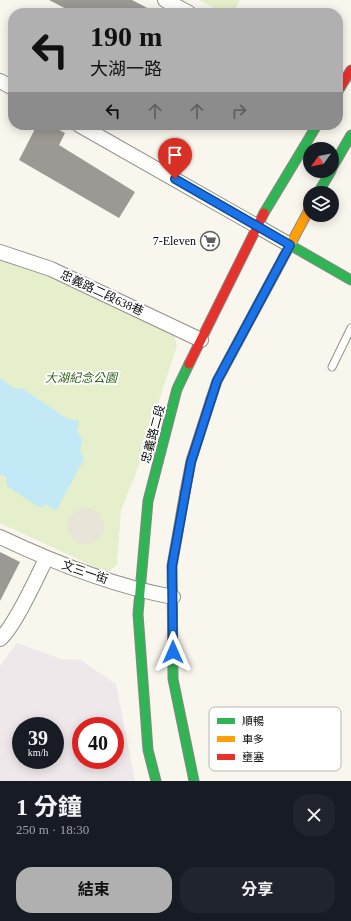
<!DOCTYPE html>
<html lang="zh-TW">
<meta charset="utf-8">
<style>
:root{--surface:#171b24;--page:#20242c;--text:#f1f3f6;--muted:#9ea1a6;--accent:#afb0af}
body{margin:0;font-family:"Times New Roman","Noto Sans TC",serif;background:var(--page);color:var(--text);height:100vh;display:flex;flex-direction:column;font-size:15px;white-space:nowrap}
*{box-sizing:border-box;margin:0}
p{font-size:13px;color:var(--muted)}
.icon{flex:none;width:22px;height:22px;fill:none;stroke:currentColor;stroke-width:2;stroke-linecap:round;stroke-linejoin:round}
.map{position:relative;height:781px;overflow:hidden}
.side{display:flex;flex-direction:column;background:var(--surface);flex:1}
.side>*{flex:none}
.guide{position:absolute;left:8px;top:8px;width:335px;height:122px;border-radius:16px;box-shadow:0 2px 10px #0003;background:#afb0af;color:#111;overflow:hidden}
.needle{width:26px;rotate:237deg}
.buttons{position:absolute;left:303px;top:142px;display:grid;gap:8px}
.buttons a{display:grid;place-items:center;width:36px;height:36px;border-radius:50%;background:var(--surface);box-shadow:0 2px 10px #0003;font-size:20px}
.speed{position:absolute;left:12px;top:717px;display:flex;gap:8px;font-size:20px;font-weight:700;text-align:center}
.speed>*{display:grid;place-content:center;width:52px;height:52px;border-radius:50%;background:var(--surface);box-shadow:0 2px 10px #0003;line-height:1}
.speed small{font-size:10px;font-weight:400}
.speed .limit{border:6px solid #d22;background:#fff;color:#111}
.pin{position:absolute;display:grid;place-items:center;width:34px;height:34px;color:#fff;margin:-41px -17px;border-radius:50% 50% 50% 0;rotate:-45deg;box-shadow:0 0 4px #0007}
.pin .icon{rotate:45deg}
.me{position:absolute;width:44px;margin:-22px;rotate:0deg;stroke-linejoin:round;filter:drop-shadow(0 0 3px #0008)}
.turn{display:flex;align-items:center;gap:14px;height:84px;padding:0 16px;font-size:18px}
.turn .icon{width:52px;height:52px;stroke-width:2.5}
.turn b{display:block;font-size:28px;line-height:34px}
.lanes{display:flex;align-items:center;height:38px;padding:0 16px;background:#0003;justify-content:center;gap:20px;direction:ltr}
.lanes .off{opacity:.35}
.round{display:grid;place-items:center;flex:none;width:42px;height:42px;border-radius:16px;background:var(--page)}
.summary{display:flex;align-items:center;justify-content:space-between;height:68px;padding:0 16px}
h1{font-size:24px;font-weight:700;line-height:30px}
.button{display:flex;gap:8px;margin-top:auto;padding:8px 16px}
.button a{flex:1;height:46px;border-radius:16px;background:var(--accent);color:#111;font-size:16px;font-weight:700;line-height:46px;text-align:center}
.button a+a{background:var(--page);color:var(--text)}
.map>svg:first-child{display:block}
.industrial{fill:#efe8eb;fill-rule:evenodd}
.green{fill:#e5efcc}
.plaza{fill:#e9e4d8}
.water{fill:#c2e9f5}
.building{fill:#9c9893}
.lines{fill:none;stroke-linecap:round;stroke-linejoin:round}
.lane-casing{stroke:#92908c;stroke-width:9}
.street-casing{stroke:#92908c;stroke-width:16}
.fast-casing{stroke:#888783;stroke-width:11}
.slow-casing{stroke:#888783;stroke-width:11}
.jam-casing{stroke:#888783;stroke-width:11}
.lane{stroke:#fefefc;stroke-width:7}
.street{stroke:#fefefc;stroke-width:14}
.fast{stroke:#30b455;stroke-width:9}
.slow{stroke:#ff9f0a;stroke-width:9}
.jam{stroke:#e5322d;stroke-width:9}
.route-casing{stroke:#114b97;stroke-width:10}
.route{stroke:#1a73e8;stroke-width:7}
.labels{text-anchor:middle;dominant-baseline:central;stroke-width:4;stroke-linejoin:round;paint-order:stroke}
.poi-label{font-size:12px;fill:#0a0a0a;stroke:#fff;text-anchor:end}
.street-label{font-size:12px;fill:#0a0a0a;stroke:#fff}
.park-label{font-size:12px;font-style:italic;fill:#31631a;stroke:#fff}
.key{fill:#fff;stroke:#b6b6b6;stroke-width:1}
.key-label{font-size:11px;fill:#0a0a0a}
</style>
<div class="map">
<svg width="351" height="781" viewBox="0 0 351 781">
<rect width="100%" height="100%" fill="#f9f6ed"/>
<!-- industrial -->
<path class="industrial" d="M17 643 61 659 81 660 116 684 135 781H0V666ZM21 726H55V760H21ZM81 726H115V760H81Z"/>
<!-- green -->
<g class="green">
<path d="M199 0H240L233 13H224Z"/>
<path d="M0 257 103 295 174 335 177 346 155 413 153 430 121 510 117 565 106 572 0 523Z"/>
</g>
<!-- plaza -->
<circle class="plaza" cx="86" cy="526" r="18"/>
<!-- water -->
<path class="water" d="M0 378 13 388 23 389 68 419 79 421 77 430 82 440 80 451 84 459 56 511 46 504 42 507 37 506 7 486 6 477 0 474Z"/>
<!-- building -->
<g class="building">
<path d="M49 0H132L157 13H74Z"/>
<path d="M37 125H50L65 133 59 145 135 192 119 218 19 160Z"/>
<path d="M0 552 20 562 0 601Z"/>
</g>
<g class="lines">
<!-- lane casing -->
<g class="lane-casing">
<path id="lane" d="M332 367 351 328"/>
</g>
<!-- street casing -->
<g class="street-casing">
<g id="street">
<path d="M165 0 189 13"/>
<path d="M0 81 13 88"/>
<path d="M79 125 290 245"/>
<path d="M0 252 51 269 201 340"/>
<path d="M0 537C55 563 113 586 173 597"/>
<path d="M0 639C15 626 36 579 46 559"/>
</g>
</g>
<!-- fast casing -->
<g class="fast-casing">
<g id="fast">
<path d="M332 168 351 135"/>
<path d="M318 193 331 171"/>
<path d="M264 213 317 125"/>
<path d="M290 245 351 280"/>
<path d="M185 492 172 566 173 679 194 781"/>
<path d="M156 781 148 750 138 614 148 501 177 389 189 364"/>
</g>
</g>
<!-- slow casing -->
<g class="slow-casing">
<path id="slow" d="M211 399 217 381 310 208"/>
</g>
<!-- jam casing -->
<g class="jam-casing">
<g id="jam">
<path d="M338 91 351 70"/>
<path d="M189 364 264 213"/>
<path d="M185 492 191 461 211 399"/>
</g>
</g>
<!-- lane -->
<use href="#lane" class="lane"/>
<!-- street -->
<use href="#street" class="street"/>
<!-- fast -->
<use href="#fast" class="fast"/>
<!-- slow -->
<use href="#slow" class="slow"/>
<!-- jam -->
<use href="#jam" class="jam"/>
</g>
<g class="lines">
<!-- route casing -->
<g class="route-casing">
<path id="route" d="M173 652 172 566 191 462 217 381 290 245 175 179"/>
</g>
<!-- route -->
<use href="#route" class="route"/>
</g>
<!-- icons -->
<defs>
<g id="supermarket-ring" transform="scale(1)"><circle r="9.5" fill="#fff" stroke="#5e5d59" stroke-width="1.5"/><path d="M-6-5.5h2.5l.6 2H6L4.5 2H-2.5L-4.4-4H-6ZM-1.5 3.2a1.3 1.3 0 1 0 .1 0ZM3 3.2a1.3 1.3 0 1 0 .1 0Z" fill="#5e5d59"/></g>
</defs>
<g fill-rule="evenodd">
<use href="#supermarket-ring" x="210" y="241"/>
</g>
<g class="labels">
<!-- poi labels -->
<g class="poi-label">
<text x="196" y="241">7-Eleven</text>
</g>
<!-- street labels -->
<g class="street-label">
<text transform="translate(102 293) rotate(25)">忠義路二段638巷</text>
<text transform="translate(153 434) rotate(-75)">忠義路二段</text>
<text transform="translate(85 572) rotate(19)">文三一街</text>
</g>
<!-- park labels -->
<g class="park-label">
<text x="81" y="378">大湖紀念公園</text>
</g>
</g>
<!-- legend -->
<rect x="209" y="707" width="132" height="64" rx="6" class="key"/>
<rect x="217" y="718" width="18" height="6" fill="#30b455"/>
<rect x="217" y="736" width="18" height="6" fill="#ff9f0a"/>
<rect x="217" y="754" width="18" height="6" fill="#e5322d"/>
<g class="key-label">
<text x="242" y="725">順暢</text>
<text x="242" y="743">車多</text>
<text x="242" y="761">壅塞</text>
</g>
</svg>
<div class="buttons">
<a><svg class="needle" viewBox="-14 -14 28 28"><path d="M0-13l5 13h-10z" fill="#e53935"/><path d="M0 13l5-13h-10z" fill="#9ea1a6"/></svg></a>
<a><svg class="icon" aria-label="layers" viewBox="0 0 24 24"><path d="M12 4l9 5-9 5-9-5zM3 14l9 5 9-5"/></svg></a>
</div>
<div class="speed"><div>39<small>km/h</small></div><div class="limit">40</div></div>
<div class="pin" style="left:175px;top:179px;background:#d93025"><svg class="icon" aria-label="arrive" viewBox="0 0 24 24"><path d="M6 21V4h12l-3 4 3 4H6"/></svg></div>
<svg class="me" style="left:173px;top:652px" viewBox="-20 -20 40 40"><path d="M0-17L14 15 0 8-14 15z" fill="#1a73e8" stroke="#fff" stroke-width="4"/></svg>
<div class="guide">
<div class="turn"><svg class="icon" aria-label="left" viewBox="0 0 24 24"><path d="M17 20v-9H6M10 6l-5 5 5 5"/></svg><div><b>190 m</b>大湖一路</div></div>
<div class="lanes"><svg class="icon" aria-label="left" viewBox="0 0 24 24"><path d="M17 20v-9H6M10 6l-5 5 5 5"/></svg><svg class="icon off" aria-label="ahead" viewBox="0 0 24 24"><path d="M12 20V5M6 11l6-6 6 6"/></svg><svg class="icon off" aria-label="ahead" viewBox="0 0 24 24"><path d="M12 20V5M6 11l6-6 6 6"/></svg><svg class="icon off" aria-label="right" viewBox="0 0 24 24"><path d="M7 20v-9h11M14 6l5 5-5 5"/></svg></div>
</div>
</div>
<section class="side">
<div class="summary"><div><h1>1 分鐘</h1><p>250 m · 18:30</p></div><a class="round"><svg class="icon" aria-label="close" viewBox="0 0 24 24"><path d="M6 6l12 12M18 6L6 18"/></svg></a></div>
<div class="button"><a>結束</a><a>分享</a></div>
</section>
